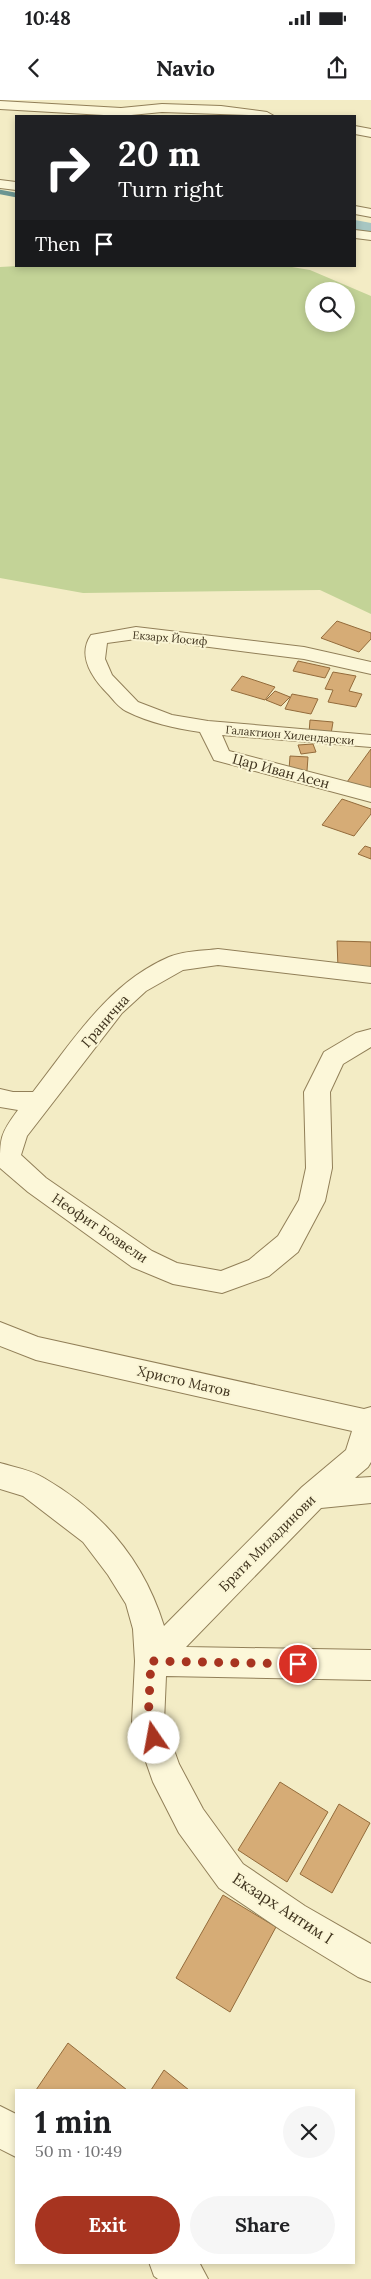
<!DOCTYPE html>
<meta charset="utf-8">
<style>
:root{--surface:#fff;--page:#f6f6f6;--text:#202124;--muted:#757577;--accent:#a73420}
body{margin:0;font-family:Lora,serif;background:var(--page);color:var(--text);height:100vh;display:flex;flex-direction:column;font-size:19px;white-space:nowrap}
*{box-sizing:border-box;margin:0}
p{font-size:16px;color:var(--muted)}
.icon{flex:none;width:28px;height:28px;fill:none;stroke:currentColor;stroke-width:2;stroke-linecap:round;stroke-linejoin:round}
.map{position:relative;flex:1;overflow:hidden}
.drawer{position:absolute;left:15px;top:1989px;width:340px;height:175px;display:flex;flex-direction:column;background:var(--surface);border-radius:0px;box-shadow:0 2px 8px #0003}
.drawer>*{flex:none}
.top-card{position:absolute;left:15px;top:15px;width:341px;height:152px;border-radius:0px;box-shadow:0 2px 8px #0003;background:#202124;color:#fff;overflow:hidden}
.fabs{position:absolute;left:305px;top:182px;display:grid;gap:10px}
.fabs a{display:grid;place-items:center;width:50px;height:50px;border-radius:50%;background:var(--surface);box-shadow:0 2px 8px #0003;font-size:25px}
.pin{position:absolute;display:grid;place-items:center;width:42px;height:42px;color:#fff;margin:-21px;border:2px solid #fff;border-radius:50%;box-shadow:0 1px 5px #0007}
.me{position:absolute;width:55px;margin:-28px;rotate:348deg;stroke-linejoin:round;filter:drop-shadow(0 0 4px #0008)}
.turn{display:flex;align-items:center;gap:18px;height:105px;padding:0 20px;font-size:22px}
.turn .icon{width:65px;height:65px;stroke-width:2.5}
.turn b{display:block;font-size:35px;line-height:42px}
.then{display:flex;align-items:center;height:48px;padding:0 20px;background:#0003;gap:10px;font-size:19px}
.round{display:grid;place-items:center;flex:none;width:52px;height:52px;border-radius:26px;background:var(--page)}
.headline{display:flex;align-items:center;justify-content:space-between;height:85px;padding:0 20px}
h1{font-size:30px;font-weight:700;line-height:38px}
.cta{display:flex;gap:10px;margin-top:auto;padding:10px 20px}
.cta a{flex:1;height:58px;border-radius:30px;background:var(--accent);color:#fff;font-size:20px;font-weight:700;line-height:58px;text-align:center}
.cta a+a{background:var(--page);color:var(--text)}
.status{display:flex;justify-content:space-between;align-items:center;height:35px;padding:0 25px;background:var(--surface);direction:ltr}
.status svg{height:14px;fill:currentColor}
header{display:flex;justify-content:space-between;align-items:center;height:65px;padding:0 20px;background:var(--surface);font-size:22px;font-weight:700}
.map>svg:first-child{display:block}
.green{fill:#c3d397;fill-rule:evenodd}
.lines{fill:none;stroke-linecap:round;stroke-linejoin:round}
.stream{stroke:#6c9692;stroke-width:4.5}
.river{fill:#a7c6c2;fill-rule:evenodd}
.building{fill:#d6ac76;stroke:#936b3b}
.minor-casing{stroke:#917f58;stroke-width:2}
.minor{fill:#fcf7d9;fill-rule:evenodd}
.route{stroke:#a73420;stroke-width:9;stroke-dasharray:0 16.2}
.labels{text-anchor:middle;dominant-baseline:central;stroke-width:4;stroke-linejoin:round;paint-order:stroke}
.far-street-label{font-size:11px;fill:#3f331e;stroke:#faf5d5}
.street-label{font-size:14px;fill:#3f331e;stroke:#faf5d5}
.near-street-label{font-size:16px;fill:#3f331e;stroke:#faf5d5}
</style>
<div class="status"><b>10:48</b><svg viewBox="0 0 49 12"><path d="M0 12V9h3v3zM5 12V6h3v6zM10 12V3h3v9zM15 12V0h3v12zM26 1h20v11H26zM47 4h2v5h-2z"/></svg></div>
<header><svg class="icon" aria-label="back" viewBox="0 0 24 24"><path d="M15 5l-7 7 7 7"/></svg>Navio<svg class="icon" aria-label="share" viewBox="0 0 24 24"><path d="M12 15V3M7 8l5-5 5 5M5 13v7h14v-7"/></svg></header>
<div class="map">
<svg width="371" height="2179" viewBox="0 0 371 2179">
<rect width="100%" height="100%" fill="#f3ecc5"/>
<!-- green -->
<path class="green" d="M18 166H286L310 170 371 196V514L320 490 83 493 0 478V167ZM314 191H346V224H314Z"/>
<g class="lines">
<!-- stream -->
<path class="stream" d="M0 92 16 95"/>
<!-- river -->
<path class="river" d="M355 120 371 123V139L355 136Z"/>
</g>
<!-- building -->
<g class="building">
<path d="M337 521 371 533V539L359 552 321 538Z"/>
<path d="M298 561 330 568 325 578 293 571Z"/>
<path d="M333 572 356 576 349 591 362 594 356 607 328 602 333 590 325 589Z"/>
<path d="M242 576 275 587 265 600 231 590Z"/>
<path d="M275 591 290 597 281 606 266 600Z"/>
<path d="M292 594 318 599 311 614 285 609Z"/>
<path d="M310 620 333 622 331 634 309 633Z"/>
<path d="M313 644 316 652 301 654 298 645Z"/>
<path d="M371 649V690L347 682Z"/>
<path d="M290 656 308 657 307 671 289 670Z"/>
<path d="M342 699 371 709V714L354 736 322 725Z"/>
<path d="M365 746 371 748V759L358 754Z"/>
<path d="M337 841 371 842V868H338Z"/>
<path d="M280 1682 328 1712 287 1782 238 1750Z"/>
<path d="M339 1704 370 1723 332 1793 300 1774Z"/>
<path d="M223 1795 276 1827 230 1912 176 1878Z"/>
<path d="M68 1943 127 1990H36Z"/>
<path d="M164 1970 189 1990H151Z"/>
</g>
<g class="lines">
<!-- minor casing -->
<g class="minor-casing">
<g id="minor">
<path d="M0 1 121 8 162 4 221 6 267 12 274 16 162 12 121 16 0 9Z"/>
<path d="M355 26 371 29V37L355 34Z"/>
<path d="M0 80 16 82V90L0 88Z"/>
<path d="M355 106 371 109V117L355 114Z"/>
<path d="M355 130 371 132V140L355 138Z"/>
<path d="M136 527 304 547 371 562V574L304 559 178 543 136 539 107 543 105 559 112 575 138 602 172 615 208 621 371 635V647L222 635 229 651 371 688V702L214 660 200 632C174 628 150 623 126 611 120 608 114 601 109 595 94 580 76 557 91 535Z"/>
<path d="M218 849 371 867V883L218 865 183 870 146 891 122 913 27 1036 21 1055 46 1078 152 1151 177 1163 221 1171 249 1160 278 1136 299 1100 306 1068 304 992 324 952 356 933 371 929V947L343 964 330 992 332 1068 325 1101 298 1152 269 1176 222 1193 173 1184 132 1167 28 1092 0 1068C0 1038 0 1034 18 1010L0 1007V989L13 992H33C72 942 108 883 169 857 183 851 202 851 218 849Z"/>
<path d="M0 1222 38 1237 364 1309 371 1307V1362L368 1367 355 1378 371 1377V1403L321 1408 186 1547 371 1550V1580L166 1576 164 1622 179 1664 203 1709 243 1764 305 1806 371 1844V1882L358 1877 281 1830 219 1788 179 1733 153 1682 132 1622 135 1561 133 1529 126 1504 108 1475 83 1442 23 1396 0 1389V1363C14 1367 31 1370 44 1378 103 1412 144 1461 164 1526L302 1387 346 1350 352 1331 36 1260 0 1246Z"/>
<path d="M0 2006 16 2014V2057L0 2049Z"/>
<path d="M149 2162H199L208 2179H158L154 2176Z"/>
</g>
</g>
<!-- minor -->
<use href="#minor" class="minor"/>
</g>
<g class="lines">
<!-- route -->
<path class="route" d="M154 1638 148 1622 151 1561 298 1564"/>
</g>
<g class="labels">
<!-- far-street labels -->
<g class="far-street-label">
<text transform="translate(170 538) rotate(5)">Екзарх Йосиф</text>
<text transform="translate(290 635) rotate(5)">Галактион Хилендарски</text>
</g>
<!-- street labels -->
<g class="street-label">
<text transform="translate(281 671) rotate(15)">Цар Иван Асен</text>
<text transform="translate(105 921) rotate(-49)">Гранична</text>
<text transform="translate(100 1128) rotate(34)">Неофит Бозвели</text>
<text transform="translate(184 1281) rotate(13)">Христо Матов</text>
<text transform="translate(267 1443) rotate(-45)">Братя Миладинови</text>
</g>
<!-- near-street labels -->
<g class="near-street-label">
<text transform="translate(283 1808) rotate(33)">Екзарх Антим I</text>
</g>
</g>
</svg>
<div class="fabs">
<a><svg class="icon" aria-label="search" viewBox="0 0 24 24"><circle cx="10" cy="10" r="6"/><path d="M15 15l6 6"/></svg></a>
</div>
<div class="pin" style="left:298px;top:1564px;background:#d93025"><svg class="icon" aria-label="arrive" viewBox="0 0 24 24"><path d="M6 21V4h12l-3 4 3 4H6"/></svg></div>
<svg class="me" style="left:154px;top:1638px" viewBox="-20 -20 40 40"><circle r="19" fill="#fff"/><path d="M0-13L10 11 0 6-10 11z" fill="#a73420"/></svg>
<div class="top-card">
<div class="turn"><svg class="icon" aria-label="right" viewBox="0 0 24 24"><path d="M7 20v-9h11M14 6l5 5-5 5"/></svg><div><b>20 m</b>Turn right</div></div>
<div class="then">Then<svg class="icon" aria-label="arrive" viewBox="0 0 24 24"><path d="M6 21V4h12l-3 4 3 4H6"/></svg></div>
</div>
<section class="drawer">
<div class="headline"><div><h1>1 min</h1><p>50 m · 10:49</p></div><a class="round"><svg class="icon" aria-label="close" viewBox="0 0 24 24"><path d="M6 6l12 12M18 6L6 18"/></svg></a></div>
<div class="cta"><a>Exit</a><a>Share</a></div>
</section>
</div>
